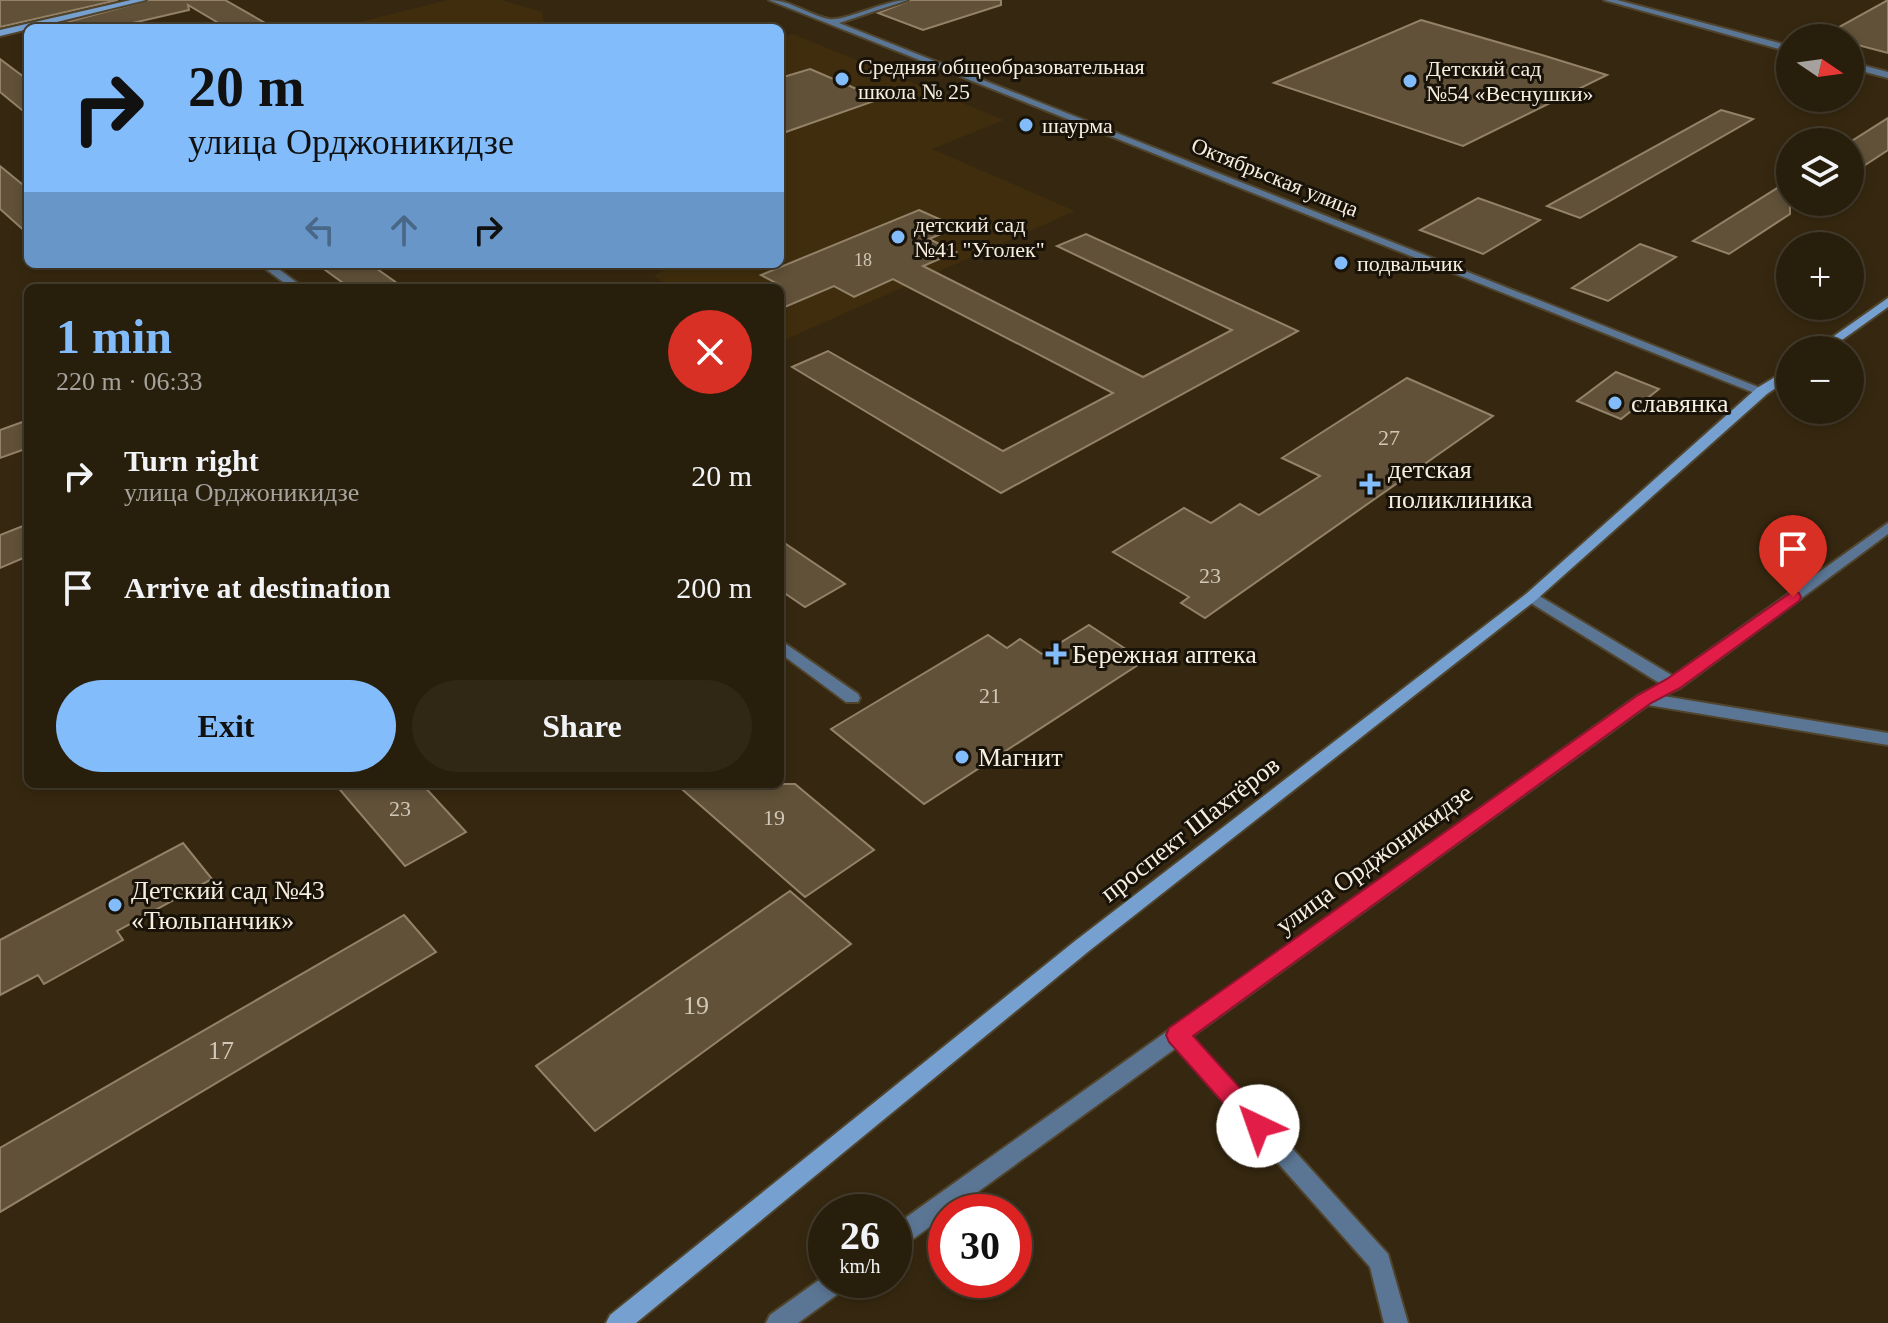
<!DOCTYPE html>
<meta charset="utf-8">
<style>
:root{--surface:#281e0c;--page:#302715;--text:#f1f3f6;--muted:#a5a29d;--line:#443c2d;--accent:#83bcfb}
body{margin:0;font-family:"Times New Roman",serif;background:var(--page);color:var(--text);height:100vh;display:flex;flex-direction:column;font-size:30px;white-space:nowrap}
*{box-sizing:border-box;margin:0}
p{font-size:26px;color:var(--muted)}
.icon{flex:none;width:44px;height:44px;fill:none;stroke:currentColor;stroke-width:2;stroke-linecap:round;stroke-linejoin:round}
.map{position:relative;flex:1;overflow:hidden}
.details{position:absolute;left:24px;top:284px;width:760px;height:504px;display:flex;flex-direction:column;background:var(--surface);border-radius:12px;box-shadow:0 4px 12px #0003,0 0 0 2px var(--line)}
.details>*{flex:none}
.top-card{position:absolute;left:24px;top:24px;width:760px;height:244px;border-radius:12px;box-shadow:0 4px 12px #0003,0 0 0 2px var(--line);background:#83bcfb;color:#111;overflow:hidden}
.needle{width:52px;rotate:103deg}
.fabs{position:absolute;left:1776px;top:24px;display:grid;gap:16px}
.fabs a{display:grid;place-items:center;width:88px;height:88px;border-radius:50%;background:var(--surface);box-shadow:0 4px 12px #0003,0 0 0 2px var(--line);font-size:40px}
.speed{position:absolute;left:808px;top:1194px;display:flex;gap:16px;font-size:40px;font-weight:700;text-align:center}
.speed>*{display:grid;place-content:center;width:104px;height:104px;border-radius:50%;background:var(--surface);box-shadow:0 4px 12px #0003,0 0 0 2px var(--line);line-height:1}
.speed small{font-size:20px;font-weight:400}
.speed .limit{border:12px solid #d22;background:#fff;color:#111}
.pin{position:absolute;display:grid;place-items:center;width:68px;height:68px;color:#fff;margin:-82px -34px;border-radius:50% 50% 50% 0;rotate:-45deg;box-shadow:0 0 8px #0007}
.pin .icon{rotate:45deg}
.me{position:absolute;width:88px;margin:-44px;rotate:318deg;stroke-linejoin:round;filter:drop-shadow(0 0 6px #0008)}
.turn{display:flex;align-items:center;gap:28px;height:168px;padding:0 32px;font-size:36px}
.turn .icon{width:104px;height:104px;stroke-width:2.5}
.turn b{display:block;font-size:56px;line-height:68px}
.lanes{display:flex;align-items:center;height:76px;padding:0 32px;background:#0003;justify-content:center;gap:40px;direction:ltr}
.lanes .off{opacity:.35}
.round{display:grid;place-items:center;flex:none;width:84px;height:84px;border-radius:42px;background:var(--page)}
.head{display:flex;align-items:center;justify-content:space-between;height:136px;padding:0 32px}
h1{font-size:48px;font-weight:600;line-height:60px;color:var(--accent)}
.cta{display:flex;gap:16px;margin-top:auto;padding:16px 32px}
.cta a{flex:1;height:92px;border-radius:48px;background:var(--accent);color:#111;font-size:32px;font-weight:600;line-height:92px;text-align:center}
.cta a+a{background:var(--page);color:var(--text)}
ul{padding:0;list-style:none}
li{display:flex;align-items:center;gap:24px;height:112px;padding:0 32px}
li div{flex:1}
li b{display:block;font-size:30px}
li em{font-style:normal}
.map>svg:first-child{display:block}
.built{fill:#3f2d0d}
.building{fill:#605138;stroke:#938268;stroke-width:2}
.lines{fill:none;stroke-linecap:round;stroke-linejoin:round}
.street-casing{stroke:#51442d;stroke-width:4}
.secondary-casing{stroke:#51442d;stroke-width:4}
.street{fill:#5b7694;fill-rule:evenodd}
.secondary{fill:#75a0d0;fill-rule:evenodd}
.route{fill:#e11d48;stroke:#92132f;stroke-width:2}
.poi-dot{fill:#83bcfb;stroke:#181208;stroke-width:3}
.labels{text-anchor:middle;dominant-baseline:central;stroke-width:6;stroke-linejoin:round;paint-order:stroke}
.far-number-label{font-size:18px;fill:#d1c7b6}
.far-poi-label{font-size:22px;fill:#f7eee0;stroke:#181208;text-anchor:start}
.far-street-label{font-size:22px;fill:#f7eee0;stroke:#181208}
.number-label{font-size:22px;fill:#d1c7b6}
.poi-label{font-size:26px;fill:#f7eee0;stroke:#181208;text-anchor:start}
.street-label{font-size:26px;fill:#f7eee0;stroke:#181208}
.near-number-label{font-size:26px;fill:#d1c7b6}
</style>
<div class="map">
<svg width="1888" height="1323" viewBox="0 0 1888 1323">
<rect width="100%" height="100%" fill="#362810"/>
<!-- built -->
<g class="built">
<path d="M448 0H501L542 12 545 28H336Z"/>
<path d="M793 34 1004 120 932 149 1075 211 780 342V288H674L654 276 674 264H780V38Z"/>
</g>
<!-- building -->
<g class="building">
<path d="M0 0H118L0 27Z"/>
<path d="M149 0H225L274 28H227L188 5 189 10 111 28H45Z"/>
<path d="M911 0H1001V5L923 30 878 13Z"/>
<path d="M1888 0V53L1850 43V38L1823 36Z"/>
<path d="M1421 20 1542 55 1607 75 1463 146 1274 83Z"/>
<path d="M0 59 28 80V115L0 92Z"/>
<path d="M810 69 880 99 780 134V78Z"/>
<path d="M1721 110 1753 119 1580 218 1547 206Z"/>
<path d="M1888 118V150L1850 175V142Z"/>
<path d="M0 166 28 189V234L0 209Z"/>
<path d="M1790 180V214L1729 254 1693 241Z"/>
<path d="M1478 198 1540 220 1483 254 1420 230Z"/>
<path d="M919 210 957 227 929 239 956 252 923 266 1143 377 1232 330 1057 246 1086 234 1298 331 1001 493 792 367 828 351 1003 451 1113 393 893 279 854 297 834 286 780 309V285L761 275Z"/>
<path d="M1640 244 1676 257 1608 301 1572 288Z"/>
<path d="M317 264H370L404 288H350Z"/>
<path d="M1616 372 1659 389 1621 419 1577 401Z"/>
<path d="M1407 378 1493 416 1205 618 1181 603 1189 597 1113 552 1184 508 1211 523 1240 504 1259 515 1320 476 1282 458Z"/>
<path d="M28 420V448L0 458V430Z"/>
<path d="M28 524V556L0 568V535Z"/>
<path d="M780 540 845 584 805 607 780 590Z"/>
<path d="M1089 625 1144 661 924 804 831 729 988 635 1007 648 1020 639 1042 654Z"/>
<path d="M335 784H422L466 832 405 866Z"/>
<path d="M676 784H795L874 850 805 897Z"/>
<path d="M183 843 212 879 117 931 123 940 44 984 38 975 0 995V940Z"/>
<path d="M790 891 851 944 595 1131 536 1066Z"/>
<path d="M404 915 436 952 0 1212V1148Z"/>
</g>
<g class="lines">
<!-- street casing -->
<g class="street-casing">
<g id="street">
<path d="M769 0C791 0 808 15 829 19 844 22 885 0 908 0L839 23 1768 391 1762 395 1757 394Z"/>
<path d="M1604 0H1617L1790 46V52Z"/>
<path d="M1850 62 1888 72V78L1850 68Z"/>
<path d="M259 264H272L304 288H291Z"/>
<path d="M1888 523V534L1680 688 1663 696 1888 733V745L1648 705 1191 1037 1388 1254 1408 1323H1384L1370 1267 1176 1048 950 1212H946V1215L902 1247 894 1250V1226L1639 695 1661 684 1526 600 1523 597 1526 594H1536L1673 676Z"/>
<path d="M780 640 858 694 860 698 858 702H846L780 653Z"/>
<path d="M826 1275V1280H850L846 1288 798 1323H766L770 1315Z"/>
</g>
</g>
<!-- secondary casing -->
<g class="secondary-casing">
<g id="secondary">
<path d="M131 0H146L0 36V30Z"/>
<path d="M1888 298V307L1828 350H1814Z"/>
<path d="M1790 368V378L1767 394 1536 600 1089 951 636 1323H606L610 1315 1075 941 1526 594 1757 388Z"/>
</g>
</g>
<!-- street -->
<use href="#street" class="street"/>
<!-- secondary -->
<use href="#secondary" class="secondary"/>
</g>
<!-- route -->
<path class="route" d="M1793 591 1799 593 1801 597 1799 601 1680 688 1651 703 1193 1036 1267 1118 1271 1126 1267 1133 1258 1136 1250 1133 1169 1042 1166 1035 1169 1028 1638 695 1667 679Z"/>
<!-- markers -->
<g class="poi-dot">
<circle cx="842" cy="79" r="8"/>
<circle cx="1410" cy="81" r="8"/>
<circle cx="1026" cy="125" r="8"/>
<circle cx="898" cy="237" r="8"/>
<circle cx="1341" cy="263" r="8"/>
<circle cx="1615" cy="403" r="8"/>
<path d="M1366 472h8v8h8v8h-8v8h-8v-8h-8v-8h8z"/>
<path d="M1052 642h8v8h8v8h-8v8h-8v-8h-8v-8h8z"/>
<circle cx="962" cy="757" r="8"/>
<circle cx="115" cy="905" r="8"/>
</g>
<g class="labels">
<!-- far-number labels -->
<g class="far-number-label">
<text x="863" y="260">18</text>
</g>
<!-- far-poi labels -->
<g class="far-poi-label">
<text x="858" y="66">Средняя общеобразовательная<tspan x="858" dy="25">школа № 25</tspan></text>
<text x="1426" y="68">Детский сад<tspan x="1426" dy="25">№54 «Веснушки»</tspan></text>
<text x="1042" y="125">шаурма</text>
<text x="914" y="224">детский сад<tspan x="914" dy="25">№41 "Уголек"</tspan></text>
<text x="1357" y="263">подвальчик</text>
</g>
<!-- far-street labels -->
<g class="far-street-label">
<text transform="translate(1275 177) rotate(22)">Октябрьская улица</text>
</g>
<!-- number labels -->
<g class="number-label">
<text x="1389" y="437">27</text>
<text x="1210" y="575">23</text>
<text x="990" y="695">21</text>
<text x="400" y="808">23</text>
<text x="774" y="817">19</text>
</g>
<!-- poi labels -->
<g class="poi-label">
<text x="1631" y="403">славянка</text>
<text x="1388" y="469">детская<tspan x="1388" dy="30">поликлиника</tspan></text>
<text x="1072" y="654">Бережная аптека</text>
<text x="978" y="757">Магнит</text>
<text x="131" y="890">Детский сад №43<tspan x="131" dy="30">«Тюльпанчик»</tspan></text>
</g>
<!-- street labels -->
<g class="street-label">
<text transform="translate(1190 829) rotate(-38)">проспект Шахтёров</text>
<text transform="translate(1374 859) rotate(-36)">улица Орджоникидзе</text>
</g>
<!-- near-number labels -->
<g class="near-number-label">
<text x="696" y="1005">19</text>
<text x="221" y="1050">17</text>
</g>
</g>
</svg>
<div class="fabs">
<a><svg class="needle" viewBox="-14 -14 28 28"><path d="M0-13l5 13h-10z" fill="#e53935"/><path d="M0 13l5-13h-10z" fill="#a5a29d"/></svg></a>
<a><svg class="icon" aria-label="layers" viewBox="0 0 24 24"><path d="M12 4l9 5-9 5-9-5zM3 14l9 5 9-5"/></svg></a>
<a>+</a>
<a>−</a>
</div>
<div class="speed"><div>26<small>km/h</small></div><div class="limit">30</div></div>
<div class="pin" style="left:1793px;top:597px;background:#d93025"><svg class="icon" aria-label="arrive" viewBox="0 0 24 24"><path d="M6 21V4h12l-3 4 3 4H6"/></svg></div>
<svg class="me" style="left:1258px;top:1126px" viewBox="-20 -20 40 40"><circle r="19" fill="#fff"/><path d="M0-13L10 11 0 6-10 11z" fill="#e11d48"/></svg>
<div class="top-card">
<div class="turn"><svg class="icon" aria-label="right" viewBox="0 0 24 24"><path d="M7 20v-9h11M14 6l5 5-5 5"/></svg><div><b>20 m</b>улица Орджоникидзе</div></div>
<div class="lanes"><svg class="icon off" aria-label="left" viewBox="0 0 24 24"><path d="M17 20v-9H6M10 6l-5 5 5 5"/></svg><svg class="icon off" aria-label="ahead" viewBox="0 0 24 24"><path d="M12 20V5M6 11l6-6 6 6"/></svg><svg class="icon" aria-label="right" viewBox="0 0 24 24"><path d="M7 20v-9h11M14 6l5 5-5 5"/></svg></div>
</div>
<section class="details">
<div class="head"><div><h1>1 min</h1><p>220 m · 06:33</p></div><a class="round" style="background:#d93025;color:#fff"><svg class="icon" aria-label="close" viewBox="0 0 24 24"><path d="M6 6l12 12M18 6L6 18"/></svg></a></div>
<ul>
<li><svg class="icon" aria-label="right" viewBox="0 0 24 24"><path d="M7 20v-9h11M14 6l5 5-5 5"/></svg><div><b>Turn right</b><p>улица Орджоникидзе</p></div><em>20 m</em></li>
<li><svg class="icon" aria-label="arrive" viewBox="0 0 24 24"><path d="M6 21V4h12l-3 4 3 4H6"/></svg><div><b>Arrive at destination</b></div><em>200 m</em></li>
</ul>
<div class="cta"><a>Exit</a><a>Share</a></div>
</section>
</div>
